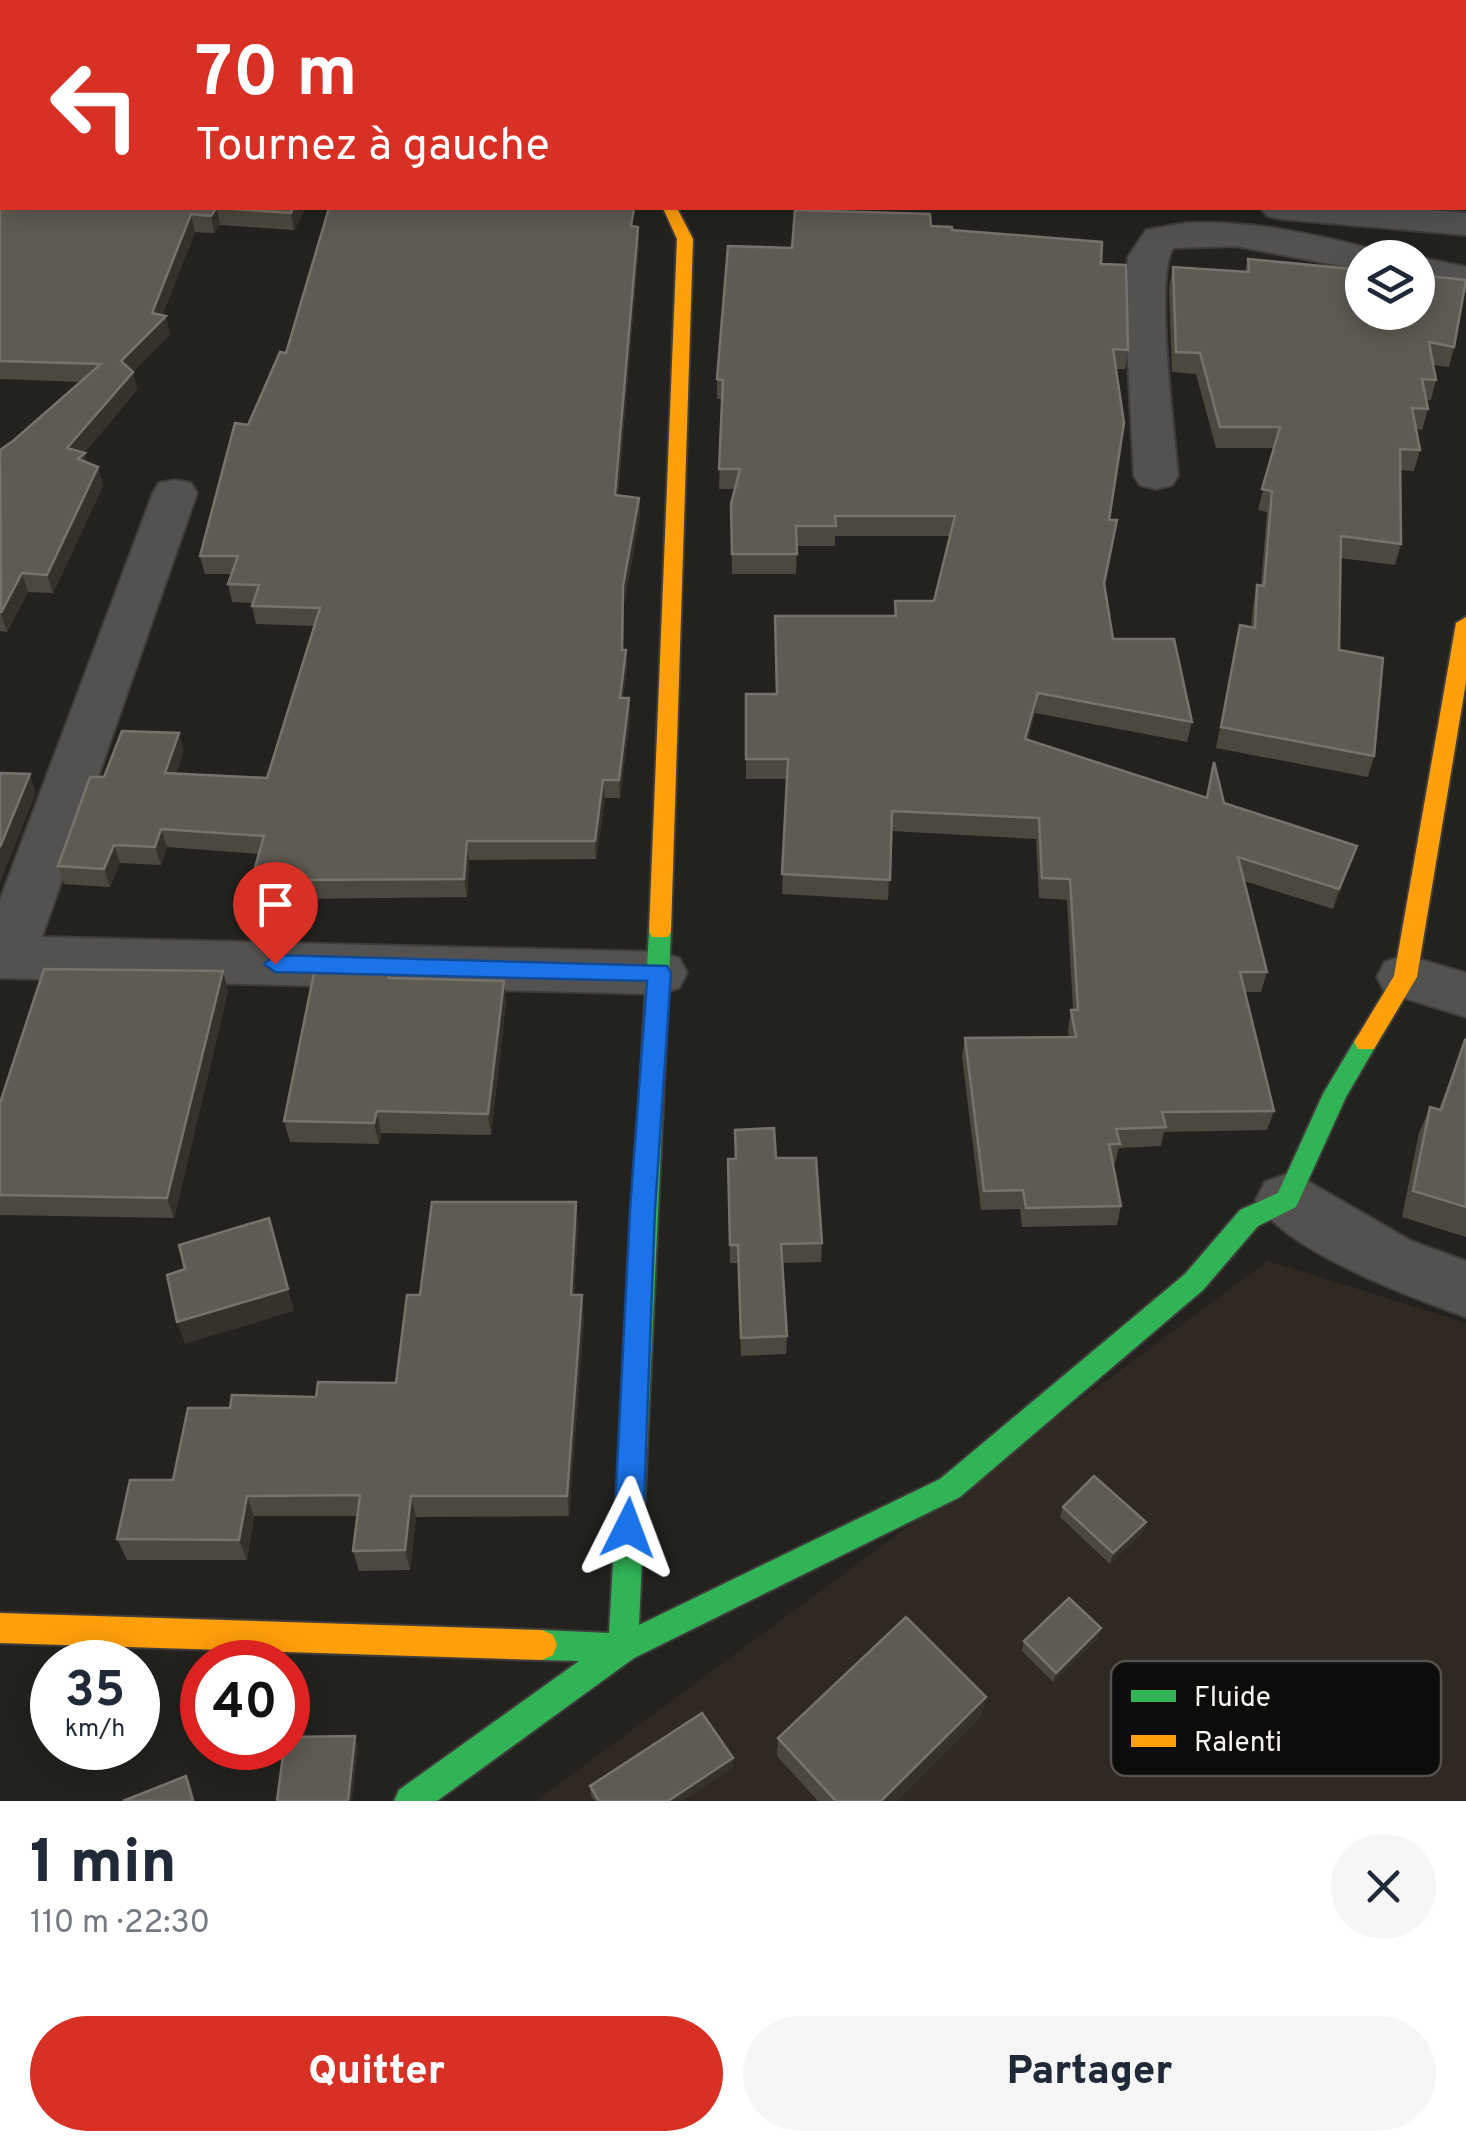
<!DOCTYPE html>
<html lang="fr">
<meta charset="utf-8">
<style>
:root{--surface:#fff;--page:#f6f6f7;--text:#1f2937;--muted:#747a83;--accent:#d93025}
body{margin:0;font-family:Overpass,sans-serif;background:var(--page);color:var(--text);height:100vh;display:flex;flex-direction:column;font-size:38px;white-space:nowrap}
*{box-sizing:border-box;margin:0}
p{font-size:32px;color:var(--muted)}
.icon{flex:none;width:55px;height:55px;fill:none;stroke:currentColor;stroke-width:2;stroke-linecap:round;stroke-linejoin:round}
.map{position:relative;height:1801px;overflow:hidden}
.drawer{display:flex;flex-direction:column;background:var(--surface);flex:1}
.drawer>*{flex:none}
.hud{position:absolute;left:0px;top:0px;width:1468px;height:210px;box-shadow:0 5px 25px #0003;background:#d93025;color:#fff;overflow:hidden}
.fabs{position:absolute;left:1345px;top:240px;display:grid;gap:20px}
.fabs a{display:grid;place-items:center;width:90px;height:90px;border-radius:50%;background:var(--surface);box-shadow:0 5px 25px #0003;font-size:50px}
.speed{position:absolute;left:30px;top:1640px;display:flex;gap:20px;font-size:50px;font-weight:700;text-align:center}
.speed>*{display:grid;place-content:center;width:130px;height:130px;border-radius:50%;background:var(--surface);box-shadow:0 5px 25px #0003;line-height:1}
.speed small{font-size:25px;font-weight:400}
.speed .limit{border:15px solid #d22;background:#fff;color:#111}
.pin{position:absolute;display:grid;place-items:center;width:85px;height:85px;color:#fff;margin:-102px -42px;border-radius:50% 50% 50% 0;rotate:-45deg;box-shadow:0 0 10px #0007}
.pin .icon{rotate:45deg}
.me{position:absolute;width:110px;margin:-55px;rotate:3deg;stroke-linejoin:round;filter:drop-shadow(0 0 8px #0008)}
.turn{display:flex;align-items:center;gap:35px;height:210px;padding:0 30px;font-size:45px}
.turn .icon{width:130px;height:130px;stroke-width:2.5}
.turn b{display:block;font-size:70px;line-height:85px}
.round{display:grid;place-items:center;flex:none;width:105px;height:105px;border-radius:52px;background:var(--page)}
.headline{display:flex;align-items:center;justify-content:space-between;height:170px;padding:0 30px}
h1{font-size:60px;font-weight:800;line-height:75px}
.action{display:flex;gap:20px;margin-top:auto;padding:20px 30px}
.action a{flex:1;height:115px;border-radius:60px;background:var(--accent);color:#fff;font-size:40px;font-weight:800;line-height:115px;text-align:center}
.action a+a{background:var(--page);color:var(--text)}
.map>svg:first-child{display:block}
.built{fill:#2f2921}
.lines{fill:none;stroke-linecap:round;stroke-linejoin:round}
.street-casing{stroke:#3f3d3b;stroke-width:4}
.fast-casing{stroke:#3f3d3b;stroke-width:4}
.slow-casing{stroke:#3f3d3b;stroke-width:4}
.street{fill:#545250;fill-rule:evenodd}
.fast{fill:#30b455;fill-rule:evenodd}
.slow{fill:#ff9f0a;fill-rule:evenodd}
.wall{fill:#4b493f}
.shaded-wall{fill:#34322a}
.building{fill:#5d5b52;stroke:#75736b;stroke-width:2.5}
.route{fill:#1a73e8;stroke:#114b97;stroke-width:2.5}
.key{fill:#0d0c0a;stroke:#53524f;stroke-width:2.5}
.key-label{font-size:28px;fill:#f6f4f1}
</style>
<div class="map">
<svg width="1466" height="1801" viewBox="0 0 1466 1801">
<rect width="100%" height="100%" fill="#24221f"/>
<!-- built -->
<path class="built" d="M1268 1261 1466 1323V1801H536Z"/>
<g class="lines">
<!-- street casing -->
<g class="street-casing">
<g id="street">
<path d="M1463 2H1466V23L1465 2Z"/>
<path d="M0 85 2 86V107H0Z"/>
<path d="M1261 208H1407L1466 213V235L1280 219 1267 216Z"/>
<path d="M1185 223C1250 220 1314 234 1376 250L1381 258H1362V270L1236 246 1173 248C1154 280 1175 432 1178 476L1172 485 1156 489 1140 485 1134 476 1126 323 1128 257 1146 230Z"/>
<path d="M1418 257 1466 267V291L1418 281Z"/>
<path d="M175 480 191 483 197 493 42 937 659 952 679 958 687 973 679 988 659 994 0 978V900L153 493 159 483Z"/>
<path d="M1405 955 1466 973V1017L1385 992 1377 977 1385 962Z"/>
<path d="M1287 1174 1309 1182 1411 1241 1466 1261V1317C1413 1298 1280 1249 1256 1200L1265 1182Z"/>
</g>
</g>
<!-- fast casing -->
<g class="fast-casing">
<path id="fast" d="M660 923 668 925 671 931 639 1625 940 1479 1185 1274 1240 1210 1278 1193 1323 1094 1358 1035H1374L1378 1042 1346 1097 1296 1207 1258 1226 1203 1290 960 1497 634 1658 437 1801H394L399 1790 579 1661 542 1660 531 1655 527 1645 531 1635 542 1630 609 1633 649 931 652 925Z"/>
</g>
<!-- slow casing -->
<g class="slow-casing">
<g id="slow">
<path d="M663 208H677L693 239 671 931 668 937H652L649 931 677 239Z"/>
<path d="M1466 617V682L1417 977 1374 1049H1358L1354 1042 1394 976 1456 623Z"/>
<path d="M0 1613 542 1630 553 1635 557 1645 553 1655 542 1660 0 1643Z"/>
</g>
</g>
<!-- street -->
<use href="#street" class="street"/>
<!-- fast -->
<use href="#fast" class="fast"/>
<!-- slow -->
<use href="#slow" class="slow"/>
</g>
<!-- wall -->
<g class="wall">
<path d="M0 0H170L168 2H2V53L0 52Z"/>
<path d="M0 126 306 208 294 230 220 225 214 233 195 232 162 315 170 334 133 372 137 390 84 453 88 463 98 467 103 486 53 593 28 592 7 632 0 631V450L13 441 81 382 0 379Z"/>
<path d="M931 226 1101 264 1128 350 1125 369H1116L1109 520 1114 540 1105 586 1113 639 1192 722 1187 742 1035 713 1028 740 1206 797 1214 762 1224 803 1357 846 1333 909 1244 881 1267 972 1261 992H1245L1274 1111 1267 1130 1164 1132 1161 1146 1119 1148 1115 1163H1113L1121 1206 1117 1225 1022 1227 1020 1209 981 1210 962 1057 965 1038 1069 1037 1068 1030 1071 1010H1073L1067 900 1039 898 1036 839 891 831 888 900 782 894 787 779H746V694H776L775 616H894L895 601H934L950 536H835V546H797L796 574H732L731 504 735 489H719L722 399H717V379L792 248Z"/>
<path d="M635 227 639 244 618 495 639 498 640 515 624 604 623 650H626L627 668 623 698 630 716 620 798H605L596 859 469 860 467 897 299 899 257 896 252 878 259 854 167 847 161 865 120 863 110 887 64 884 58 866 104 777 184 751 176 773 267 778 314 626 256 624 252 606 253 603 232 602 228 584 232 574H205L200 556 248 425 286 353Z"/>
<path d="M1248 259 1454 347 1449 367 1433 365 1436 380 1431 400H1426L1428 409 1422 430 1416 429 1420 450 1414 471 1400 470 1401 544 1395 565 1340 558 1339 650 1374 756 1368 777 1216 748 1240 625 1251 627 1253 606 1257 585H1261L1267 512 1258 510 1274 448H1216L1196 374 1172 372 1169 287 1173 267 1245 272Z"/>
<path d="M391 970 393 978 506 1002 491 1135 381 1133 379 1144 290 1142 284 1121Z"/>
<path d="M228 991 174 1218 0 1215V1103Z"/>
<path d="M1465 1040 1466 1041V1237L1402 1217 1419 1133 1430 1107 1439 1109Z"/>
<path d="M776 1158 822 1243 821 1262 782 1263 787 1336 786 1354 741 1356 738 1263H730L728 1159Z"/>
<path d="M576 1202 578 1225 574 1295 584 1317 569 1516 416 1517 410 1570 359 1571 353 1551 358 1516H254L247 1560H127L117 1539 173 1480 230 1408 316 1397 396 1383 420 1295Z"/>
<path d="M1063 1507 1146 1522 1143 1532 1110 1564 1060 1517Z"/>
<path d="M1101 1628 1098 1638 1053 1682 1022 1651 1024 1641Z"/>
<path d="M982 1715 896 1801H818L777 1756 778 1738Z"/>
<path d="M733 1767 682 1801H595L591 1796 590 1786Z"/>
</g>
<!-- shaded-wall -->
<g class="shaded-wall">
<path d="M150 0H170L168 2H148Z"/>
<path d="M217 208 220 225 214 233 211 216Z"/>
<path d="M293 208H306L294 230 291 213Z"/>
<path d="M191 214 195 232 160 322 166 316 170 334 133 372 137 390 81 457 85 453 90 472 67 448 152 313Z"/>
<path d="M638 227 639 244 616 513 615 495Z"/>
<path d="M98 467 103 486 53 593 47 575Z"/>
<path d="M639 498 640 515 624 604 623 668V586Z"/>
<path d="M22 573 28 592 7 632 1 613Z"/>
<path d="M626 650 627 668 621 716 620 698Z"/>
<path d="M1038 693 1035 713 1023 760 1025 739Z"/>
<path d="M629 698 630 716 620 798 619 780Z"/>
<path d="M179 733 184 751 170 791 165 773Z"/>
<path d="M30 774 36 793 0 883V847Z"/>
<path d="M603 780 605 798 596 859 595 841Z"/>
<path d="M161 829 167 847 161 865 155 847Z"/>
<path d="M467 841 469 860 467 897 464 879Z"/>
<path d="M114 845 120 863 110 887 104 869Z"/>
<path d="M1357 846 1350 866 1333 909 1339 889Z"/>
<path d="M223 971 228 991 174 1218 167 1198Z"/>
<path d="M504 981 506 1002 491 1135 488 1114Z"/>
<path d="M377 1111 381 1133 379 1144 374 1123Z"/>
<path d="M576 1202 578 1225 573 1317 571 1295Z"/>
<path d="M269 1218 294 1311 185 1344 177 1322Z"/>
<path d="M582 1295 584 1317 569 1516 567 1496Z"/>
<path d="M247 1496 254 1516 247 1560 239 1540Z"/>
<path d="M411 1496 416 1517 410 1570 405 1550Z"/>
<path d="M1146 1522 1143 1532 1110 1564 1113 1553Z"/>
<path d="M1101 1628 1098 1638 1053 1682 1056 1673Z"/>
<path d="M986 1697 982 1715 896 1801H881Z"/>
<path d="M355 1736 358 1746 352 1801H348Z"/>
<path d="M733 1758V1767L682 1801H668Z"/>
<path d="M186 1776 191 1785 195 1801H193Z"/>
</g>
<!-- building -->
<g class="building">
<path d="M0 0H150L148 2H2V35H0Z"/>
<path d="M298 0H1429L1430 2H297Z"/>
<rect x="1465" y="17" width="1" height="144"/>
<path d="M0 126 2 127V208H216L211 216 191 214 152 313 166 316 121 361 133 372 67 448 85 453 78 459 98 467 47 575 22 573 1 613 0 450 13 441 101 364 0 361Z"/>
<path d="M220 208H293L291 213Z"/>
<path d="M329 208H634L631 226 638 227 615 495 639 498 623 586 622 650H626L620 698H629L619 780H603L595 841H467L464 879 295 880 252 878 264 836 161 829 155 847 114 845 104 869 58 866 90 777H104L122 731 179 733 165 773 267 778 320 608 252 606 259 585 228 584 238 556H200L235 423 248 425 280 352 286 353Z"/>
<path d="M795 210 930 214 931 226 952 227V230L1102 242 1101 264 1126 265 1128 350 1113 349 1124 423 1109 520H1117L1104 583 1113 639H1174L1192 722 1038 693 1025 739 1207 798 1214 762 1224 803 1357 846 1339 889 1238 857 1267 972H1240L1274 1111 1162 1112 1166 1127 1116 1129 1120 1144H1109L1121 1206 1026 1208 1023 1190 984 1191 965 1038 1076 1037 1071 1010H1078L1070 879 1042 878 1039 818 892 811 890 880 782 874 788 759H746V694H777L775 616H896L895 601H934L955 516H835L836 526H796L797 554H732L731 504 740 469H719L723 380 717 379 728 246 792 248Z"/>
<path d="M1248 259 1362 270V312H1418V275L1466 280 1454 347 1429 342 1436 380 1422 379 1428 409 1412 408 1420 450 1400 449 1401 544 1341 536 1339 650 1383 658 1374 756 1221 727 1240 625 1255 628 1257 585 1264 586 1272 491 1262 489 1280 427H1220L1200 353 1176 352 1173 267 1249 272Z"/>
<path d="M0 773 30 774 0 847Z"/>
<path d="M315 968 391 970 389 978 504 981 488 1114 377 1111 374 1123 284 1121Z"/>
<path d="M44 969 223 971 167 1198 0 1195V1103Z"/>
<path d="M1465 1040 1466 1041V1207L1413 1191 1430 1107 1441 1110Z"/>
<path d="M774 1128 776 1158H816L822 1243 781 1244 787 1336 741 1338 738 1245H730L728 1159H736L735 1130Z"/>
<path d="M432 1202H576L571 1295H582L567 1496H411L405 1550 353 1551 360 1495 247 1496 239 1540 117 1539 130 1480H173L188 1408H230L232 1395 316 1397 318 1382 396 1383 407 1295H420Z"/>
<path d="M269 1218 288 1289 177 1322 167 1275 185 1269 179 1245Z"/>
<path d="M1094 1476 1146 1522 1113 1553 1063 1507Z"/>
<path d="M1069 1598 1101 1628 1056 1673 1024 1641Z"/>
<path d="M906 1617 986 1697 881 1801H836L778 1738Z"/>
<path d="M702 1713 733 1758 668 1801H599L590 1786Z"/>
<path d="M355 1736 348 1801H277L284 1748H288V1737Z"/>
<path d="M186 1776 193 1801H123Z"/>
</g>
<!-- route -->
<path class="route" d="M275 955 667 966 671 973 655 1210 643 1528 639 1538 628 1542 618 1538 614 1528 630 1210 647 981 275 972 264 964Z"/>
<!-- legend -->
<rect x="1111" y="1661" width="330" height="115" rx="15" class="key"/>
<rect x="1131" y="1690" width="45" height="12" fill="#30b455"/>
<rect x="1131" y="1735" width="45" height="12" fill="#ff9f0a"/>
<g class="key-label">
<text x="1194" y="1706">Fluide</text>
<text x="1194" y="1751">Ralenti</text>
</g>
</svg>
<div class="fabs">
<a><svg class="icon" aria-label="layers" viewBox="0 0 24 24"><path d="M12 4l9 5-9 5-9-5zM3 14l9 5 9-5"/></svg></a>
</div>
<div class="speed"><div>35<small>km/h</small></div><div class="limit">40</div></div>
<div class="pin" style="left:275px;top:964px;background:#d93025"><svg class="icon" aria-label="arrive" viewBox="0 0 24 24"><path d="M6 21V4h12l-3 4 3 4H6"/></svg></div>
<svg class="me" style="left:628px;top:1528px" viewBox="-20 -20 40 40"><path d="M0-17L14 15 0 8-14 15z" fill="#1a73e8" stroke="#fff" stroke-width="4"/></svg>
<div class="hud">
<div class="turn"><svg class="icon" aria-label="left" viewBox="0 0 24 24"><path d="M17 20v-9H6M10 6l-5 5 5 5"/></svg><div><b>70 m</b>Tournez à gauche</div></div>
</div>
</div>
<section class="drawer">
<div class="headline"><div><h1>1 min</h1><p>110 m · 22:30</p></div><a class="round"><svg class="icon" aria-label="close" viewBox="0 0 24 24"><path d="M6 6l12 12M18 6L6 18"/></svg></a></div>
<div class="action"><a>Quitter</a><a>Partager</a></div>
</section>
